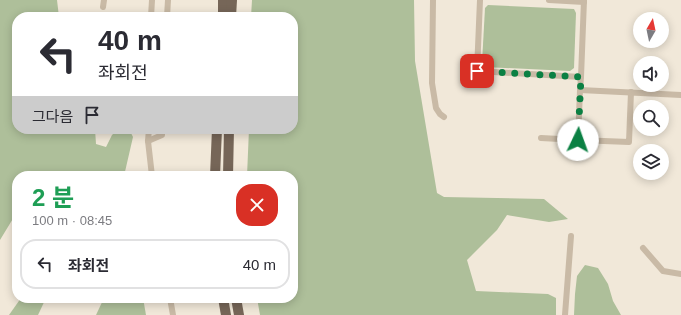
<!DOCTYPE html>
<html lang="ko">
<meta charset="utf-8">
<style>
:root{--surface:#fff;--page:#f7f7f7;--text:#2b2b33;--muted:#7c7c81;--line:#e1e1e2}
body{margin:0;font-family:Arial,"Noto Sans KR",sans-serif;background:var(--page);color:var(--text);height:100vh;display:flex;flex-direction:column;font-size:15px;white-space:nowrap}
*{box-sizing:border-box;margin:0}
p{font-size:13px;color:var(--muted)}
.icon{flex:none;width:22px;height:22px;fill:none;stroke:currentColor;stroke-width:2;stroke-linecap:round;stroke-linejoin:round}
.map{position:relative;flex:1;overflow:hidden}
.drawer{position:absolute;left:12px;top:171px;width:286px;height:132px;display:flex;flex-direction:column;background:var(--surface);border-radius:16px;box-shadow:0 2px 10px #0003}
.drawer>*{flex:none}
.banner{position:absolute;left:12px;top:12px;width:286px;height:122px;border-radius:16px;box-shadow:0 2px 10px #0003;background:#fff;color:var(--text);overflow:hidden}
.needle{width:26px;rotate:9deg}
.buttons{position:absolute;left:633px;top:12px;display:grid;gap:8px}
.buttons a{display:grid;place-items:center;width:36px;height:36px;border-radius:50%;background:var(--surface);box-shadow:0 2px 10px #0003;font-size:20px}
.pin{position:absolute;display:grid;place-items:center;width:34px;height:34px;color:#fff;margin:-17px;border-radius:8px;box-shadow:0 2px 6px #0006}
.me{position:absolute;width:44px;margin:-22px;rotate:3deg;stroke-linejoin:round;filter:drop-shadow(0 0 3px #0008)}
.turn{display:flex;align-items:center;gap:14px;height:84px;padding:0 20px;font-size:18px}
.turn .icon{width:52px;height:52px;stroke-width:2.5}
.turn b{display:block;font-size:28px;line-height:34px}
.then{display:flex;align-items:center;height:38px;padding:0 20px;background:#0003;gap:8px;font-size:15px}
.round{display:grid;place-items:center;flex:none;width:42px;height:42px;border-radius:16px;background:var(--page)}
.summary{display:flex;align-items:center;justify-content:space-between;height:68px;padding:0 20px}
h1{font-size:24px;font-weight:700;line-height:30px;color:#1e9e55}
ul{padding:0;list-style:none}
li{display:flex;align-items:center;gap:12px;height:50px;margin:0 8px 6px;padding:0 12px;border:2px solid var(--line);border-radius:16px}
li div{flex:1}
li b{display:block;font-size:15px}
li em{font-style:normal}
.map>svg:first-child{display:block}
.green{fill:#aebf9a}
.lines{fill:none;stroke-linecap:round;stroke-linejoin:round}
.service{stroke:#c9baa6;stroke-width:6}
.primary{stroke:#766658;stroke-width:10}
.route{stroke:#0b8043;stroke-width:7;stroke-dasharray:0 12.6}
</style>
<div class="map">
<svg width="681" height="315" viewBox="0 0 681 315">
<rect width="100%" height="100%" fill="#f1e8d9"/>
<!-- green -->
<g class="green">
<path d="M0 0H57L59 17H17V129H95L96 144 106 147 112 135 118 129H129L133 137 124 176H17V212L0 240Z"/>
<path d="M252 0H414L415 61 437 193 444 197 544 199 568 219 549 222 507 215 497 230 467 260 476 291 548 294 556 298V315H260L257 298H293V176H247L249 129H293V17H251Z"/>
<path d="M488 5 574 9 576 13 574 68 570 71 485 67 482 63 485 8Z"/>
<path d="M585 265 598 268 608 284 613 301 621 315H574L575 294 577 276Z"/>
<path d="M21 298H46L38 315H9Z"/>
<path d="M104 298H143L146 315H96Z"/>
</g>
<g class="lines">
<!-- service -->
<g class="service">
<path d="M433 0 432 83 436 108 440 114 444 117"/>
<path d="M480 0 477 71 581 77 580 90 681 95"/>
<path d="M549 0 584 2"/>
<path d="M103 7 104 0"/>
<path d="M151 17 152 0"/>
<path d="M167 17 168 0"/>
<path d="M581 77 584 0"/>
<path d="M149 129 148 141 152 176"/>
<path d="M541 138 578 140 580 90"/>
<path d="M578 140 629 142 631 92"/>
<path d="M148 141 162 135V129"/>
<path d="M643 248 663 271 681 274"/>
<path d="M170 298 173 315"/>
<path d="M565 315 571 236"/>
</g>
<!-- primary -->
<g class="primary">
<path d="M223 17V0"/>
<path d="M231 17 232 0"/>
<path d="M215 176 217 129"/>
<path d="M228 176 229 129"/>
<path d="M223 298 226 315"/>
<path d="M236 298 239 315"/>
</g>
</g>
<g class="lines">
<!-- route -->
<path class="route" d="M477 71 581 77 578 140"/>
</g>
</svg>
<div class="buttons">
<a><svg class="needle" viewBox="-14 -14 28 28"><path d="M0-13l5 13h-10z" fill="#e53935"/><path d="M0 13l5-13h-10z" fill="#7c7c81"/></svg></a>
<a><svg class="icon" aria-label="sound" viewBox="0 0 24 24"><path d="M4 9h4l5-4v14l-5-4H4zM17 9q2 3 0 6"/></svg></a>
<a><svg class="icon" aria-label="search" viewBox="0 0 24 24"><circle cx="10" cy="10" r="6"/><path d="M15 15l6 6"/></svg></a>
<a><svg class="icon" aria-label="layers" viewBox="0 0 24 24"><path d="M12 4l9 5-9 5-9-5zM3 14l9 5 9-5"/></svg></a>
</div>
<div class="pin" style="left:477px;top:71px;background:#d93025"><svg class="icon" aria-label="arrive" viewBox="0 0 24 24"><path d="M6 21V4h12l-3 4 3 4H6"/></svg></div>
<svg class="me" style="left:578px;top:140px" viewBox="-20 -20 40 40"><circle r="19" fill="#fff"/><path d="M0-13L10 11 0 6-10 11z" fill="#0b8043"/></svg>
<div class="banner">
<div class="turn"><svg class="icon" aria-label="left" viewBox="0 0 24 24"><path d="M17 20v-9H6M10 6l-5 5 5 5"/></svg><div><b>40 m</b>좌회전</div></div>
<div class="then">그다음<svg class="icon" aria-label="arrive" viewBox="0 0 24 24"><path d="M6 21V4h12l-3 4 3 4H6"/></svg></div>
</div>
<section class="drawer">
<div class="summary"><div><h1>2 분</h1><p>100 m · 08:45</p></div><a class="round" style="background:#d93025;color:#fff"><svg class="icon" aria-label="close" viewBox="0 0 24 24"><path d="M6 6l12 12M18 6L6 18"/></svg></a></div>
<ul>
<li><svg class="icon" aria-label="left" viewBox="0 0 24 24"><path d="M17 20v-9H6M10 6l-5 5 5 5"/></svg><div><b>좌회전</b></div><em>40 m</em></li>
</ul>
</section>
</div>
